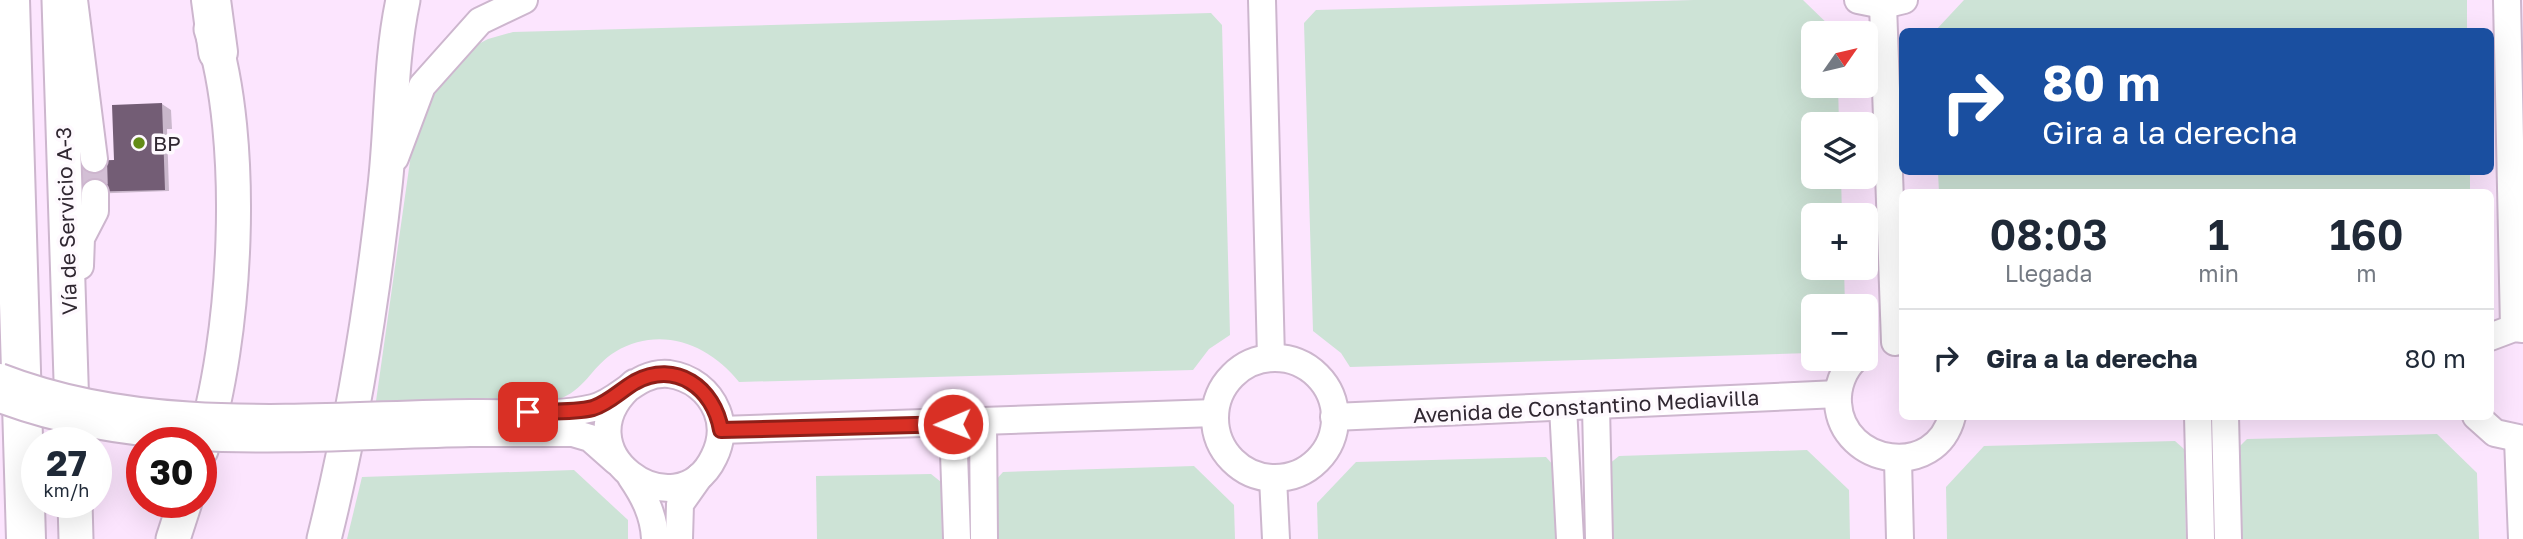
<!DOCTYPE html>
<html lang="es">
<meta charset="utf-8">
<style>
:root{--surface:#fff;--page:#f6f6f7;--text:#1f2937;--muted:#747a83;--line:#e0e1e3}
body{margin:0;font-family:"Golos Text",sans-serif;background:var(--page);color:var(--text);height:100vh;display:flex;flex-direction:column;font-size:26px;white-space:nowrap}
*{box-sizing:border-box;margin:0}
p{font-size:23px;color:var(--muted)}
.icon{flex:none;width:38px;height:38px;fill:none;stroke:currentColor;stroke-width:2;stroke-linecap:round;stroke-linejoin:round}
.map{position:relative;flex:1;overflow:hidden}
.drawer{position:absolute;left:1899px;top:189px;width:595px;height:231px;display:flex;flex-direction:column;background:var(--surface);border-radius:10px;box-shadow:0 7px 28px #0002}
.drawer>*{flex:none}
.hud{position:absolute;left:1899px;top:28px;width:595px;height:147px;border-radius:10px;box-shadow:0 7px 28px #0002;background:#1a4fa0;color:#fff;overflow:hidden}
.needle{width:46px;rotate:56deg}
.buttons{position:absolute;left:1801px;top:21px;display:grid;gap:14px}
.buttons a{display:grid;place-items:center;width:77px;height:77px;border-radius:10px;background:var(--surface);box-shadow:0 7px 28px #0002;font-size:35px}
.speed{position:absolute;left:21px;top:427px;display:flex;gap:14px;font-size:35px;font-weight:700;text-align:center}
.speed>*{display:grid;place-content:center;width:91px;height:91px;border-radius:50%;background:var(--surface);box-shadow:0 7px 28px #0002;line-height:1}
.speed small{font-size:18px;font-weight:400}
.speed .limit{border:10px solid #d22;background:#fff;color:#111}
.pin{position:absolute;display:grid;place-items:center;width:60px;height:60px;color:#fff;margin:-30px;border-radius:14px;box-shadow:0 4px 10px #0006}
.me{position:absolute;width:77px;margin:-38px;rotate:269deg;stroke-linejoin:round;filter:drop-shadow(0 0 5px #0008)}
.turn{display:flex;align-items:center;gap:24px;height:147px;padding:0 28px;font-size:32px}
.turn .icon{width:91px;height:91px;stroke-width:2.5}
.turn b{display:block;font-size:49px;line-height:60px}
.eta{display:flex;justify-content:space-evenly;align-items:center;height:119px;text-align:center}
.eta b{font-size:42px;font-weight:600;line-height:49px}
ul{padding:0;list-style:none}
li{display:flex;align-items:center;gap:21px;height:98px;padding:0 28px;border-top:2px solid var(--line)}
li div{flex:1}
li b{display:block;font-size:26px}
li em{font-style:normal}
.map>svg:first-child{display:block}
.green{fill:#cde3d6}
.shadow{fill:#0003}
.building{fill:#735d75}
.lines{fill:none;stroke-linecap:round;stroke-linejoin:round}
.minor-tunnel{stroke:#d3bfd5;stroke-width:26;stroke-dasharray:26 13;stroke-linecap:butt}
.minor-casing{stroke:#cdb6ce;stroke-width:30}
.major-casing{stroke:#cdb6ce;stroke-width:37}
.highway-casing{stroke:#cdb6ce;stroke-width:42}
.minor{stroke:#fff;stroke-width:26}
.major{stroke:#fff;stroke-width:33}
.highway{stroke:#fff;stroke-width:38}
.minor-bridge-casing{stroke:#cdb6ce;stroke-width:30;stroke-linecap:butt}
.minor-bridge{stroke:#fff;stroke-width:26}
.route-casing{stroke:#8d1f18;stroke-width:18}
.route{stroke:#d93025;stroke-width:12}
.poi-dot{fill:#638b17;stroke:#fef9fe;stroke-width:2.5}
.labels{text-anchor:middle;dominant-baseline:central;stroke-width:7;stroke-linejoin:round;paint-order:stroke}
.poi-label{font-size:21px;fill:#302731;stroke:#fef9fe;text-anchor:start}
.street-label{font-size:21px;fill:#302731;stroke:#fef9fe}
</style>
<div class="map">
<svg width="2523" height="539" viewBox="0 0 2523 539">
<rect width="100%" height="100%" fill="#fce5fe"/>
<!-- green -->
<g class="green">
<path d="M1694 0H1803L1836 32 1813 33V86H1838L1839 124H1813V177H1841L1842 215H1813V268H1844L1845 306H1813V349L1810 353 1350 367 1341 353 1313 331 1304 23 1316 10Z"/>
<path d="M1964 0H2467V31H1935Z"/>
<path d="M1211 13 1222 25 1230 335 1209 349 1193 370 739 382C709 344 660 325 615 352 593 365 587 387 562 398L376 401 414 133 434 85 467 50 488 39 513 32Z"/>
<path d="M1938 172H2470V192H1939Z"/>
<path d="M2437 434 2477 473 2479 539H2240L2238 448 2247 439Z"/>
<path d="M2175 441 2184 449 2186 539H1947L1946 487 1984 446Z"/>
<path d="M1807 450 1849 490 1850 539H1611L1609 464 1619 456Z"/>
<path d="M1546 457 1554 466 1556 539H1318L1317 503 1356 462Z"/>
<path d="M1194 466 1234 505 1235 539H997L995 481 1003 472Z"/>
<path d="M574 470 628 520V539H347L362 477Z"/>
<path d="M931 474 941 482 942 539H817L816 476Z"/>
</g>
<!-- shadow -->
<path class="shadow" d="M162 104 171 110 172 129H167L169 191 87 194Z"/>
<!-- building -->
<path class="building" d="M162 103 165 190 81 192 80 161 114 160 112 105Z"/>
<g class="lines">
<!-- minor-tunnel -->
<path class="minor-tunnel" d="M94 159 95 193"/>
<!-- minor casing -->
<g class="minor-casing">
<g id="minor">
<path d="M74 0 94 159"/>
<path d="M1262 0 1271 358"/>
<path d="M1858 0 1883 5 1904 0"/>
<path d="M2507 0 2514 328"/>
<path d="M1883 5 1895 342"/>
<path d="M395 158 422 86 480 21 524 0"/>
<path d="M80 266 81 238 95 211V193"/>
<path d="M2490 337 2514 328 2523 329"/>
<circle cx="1275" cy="418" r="60"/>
<path d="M1855 359C1843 370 1837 387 1838 403 1842 466 1936 480 1952 416"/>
<path d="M1563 407 1570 539"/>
<path d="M1596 407 1599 539"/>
<path d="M471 413C510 412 555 417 593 408 621 401 637 371 669 374 691 377 709 391 717 411 723 426 721 443 714 457 677 535 554 449 634 383"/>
<path d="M2198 416 2201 539"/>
<path d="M2225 416 2228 539"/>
<path d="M2476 416 2495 433 2523 439"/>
<path d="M1334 417 1838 394"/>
<path d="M983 423 984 539"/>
<path d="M953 424 957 539"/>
<path d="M721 430 1215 413"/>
<path d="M470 433H573L590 438 616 461"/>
<path d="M2518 440 2522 539"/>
<path d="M1898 460 1900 539"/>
<path d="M631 477C644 496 654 515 655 539"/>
<path d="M1273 478 1276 539"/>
<path d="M679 539 680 504 699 477"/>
</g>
</g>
<!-- major casing -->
<g class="major-casing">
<g id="major">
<path d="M59 0 73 443"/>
<path d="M201 450C237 338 247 141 211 29"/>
<path d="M75 502 76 539"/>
<path d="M173 539 185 502"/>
<path d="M324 539C353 423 372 304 385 186 392 124 390 61 403 0"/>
</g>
</g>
<!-- highway casing -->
<g class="highway-casing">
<g id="highway">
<path d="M10 0 26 539"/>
<path d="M211 0 218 52"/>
</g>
</g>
<!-- minor -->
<use href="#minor" class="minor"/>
<!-- major -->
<use href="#major" class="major"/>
<!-- highway -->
<use href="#highway" class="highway"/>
<!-- minor-bridge casing -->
<g class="minor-bridge-casing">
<g id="minor-bridge">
<path d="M0 377C149 435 315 415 471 413"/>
<path d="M0 399C148 455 315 436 470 433"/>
</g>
</g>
<!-- minor-bridge -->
<use href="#minor-bridge" class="minor-bridge"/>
</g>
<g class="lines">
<!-- route casing -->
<g class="route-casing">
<path id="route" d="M528 412C549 411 573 413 593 408 609 403 621 390 635 382 676 360 714 388 721 430L953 424"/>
</g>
<!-- route -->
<use href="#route" class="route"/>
</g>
<!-- markers -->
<circle class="poi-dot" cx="139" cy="143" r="7"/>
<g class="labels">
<!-- poi labels -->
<g class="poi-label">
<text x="153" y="143">BP</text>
</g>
<!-- street labels -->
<g class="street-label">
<text transform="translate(66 221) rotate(-92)">Vía de Servicio A-3</text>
<text transform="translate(1586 406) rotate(-3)">Avenida de Constantino Mediavilla</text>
</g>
</g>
</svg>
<div class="buttons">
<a><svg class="needle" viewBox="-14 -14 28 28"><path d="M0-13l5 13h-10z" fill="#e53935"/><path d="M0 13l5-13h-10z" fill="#747a83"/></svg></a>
<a><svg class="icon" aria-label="layers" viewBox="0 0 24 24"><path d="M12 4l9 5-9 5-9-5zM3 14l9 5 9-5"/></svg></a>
<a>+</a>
<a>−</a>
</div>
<div class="speed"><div>27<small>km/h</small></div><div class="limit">30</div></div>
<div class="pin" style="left:528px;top:412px;background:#d93025"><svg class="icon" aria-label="arrive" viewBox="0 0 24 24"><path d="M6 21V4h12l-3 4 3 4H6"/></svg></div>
<svg class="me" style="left:953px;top:424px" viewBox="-20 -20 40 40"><circle r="17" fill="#d93025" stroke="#fff" stroke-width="3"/><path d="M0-11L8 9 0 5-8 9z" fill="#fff"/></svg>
<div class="hud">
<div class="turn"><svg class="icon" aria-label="right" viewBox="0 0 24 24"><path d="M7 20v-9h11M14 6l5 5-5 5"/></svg><div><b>80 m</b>Gira a la derecha</div></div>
</div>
<section class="drawer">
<div class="eta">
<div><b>08:03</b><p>Llegada</p></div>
<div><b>1</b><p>min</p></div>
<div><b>160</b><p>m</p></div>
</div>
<ul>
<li><svg class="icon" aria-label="right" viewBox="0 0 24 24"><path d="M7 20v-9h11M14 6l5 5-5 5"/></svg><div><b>Gira a la derecha</b></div><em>80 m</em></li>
</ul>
</section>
</div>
